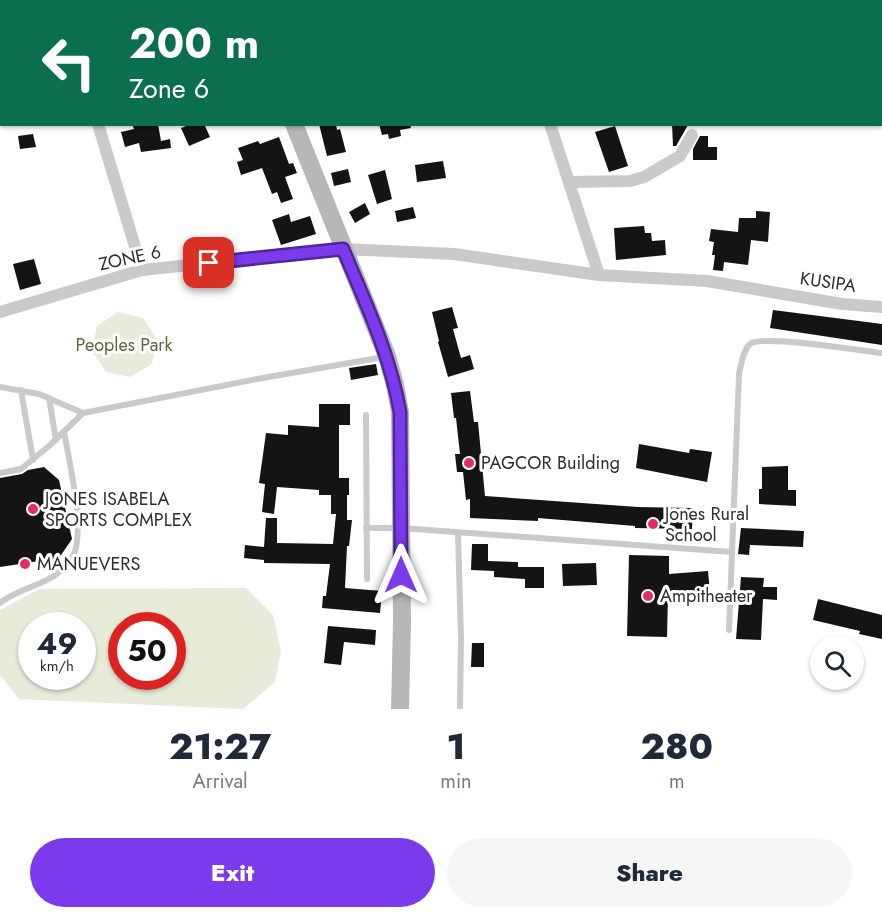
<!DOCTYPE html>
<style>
:root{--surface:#fff;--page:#f6f6f7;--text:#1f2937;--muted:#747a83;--accent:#7c3aed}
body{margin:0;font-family:Jost,sans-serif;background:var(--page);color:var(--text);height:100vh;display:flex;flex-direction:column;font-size:22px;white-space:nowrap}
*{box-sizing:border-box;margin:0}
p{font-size:20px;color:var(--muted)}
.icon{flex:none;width:33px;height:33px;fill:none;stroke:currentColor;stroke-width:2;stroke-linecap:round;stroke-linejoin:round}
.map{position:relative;height:709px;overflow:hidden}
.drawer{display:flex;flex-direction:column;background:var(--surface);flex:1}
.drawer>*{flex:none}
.hud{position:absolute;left:0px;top:0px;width:882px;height:126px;box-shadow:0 2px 4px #0004;background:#0b6e4f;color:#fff;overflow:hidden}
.controls{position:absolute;left:810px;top:636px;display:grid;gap:12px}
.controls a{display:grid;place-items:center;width:54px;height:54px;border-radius:50%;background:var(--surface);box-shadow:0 2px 4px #0004;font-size:30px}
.speed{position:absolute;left:18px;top:612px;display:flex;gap:12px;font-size:30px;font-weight:700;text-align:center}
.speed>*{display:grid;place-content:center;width:78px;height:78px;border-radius:50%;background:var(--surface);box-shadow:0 2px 4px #0004;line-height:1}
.speed small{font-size:15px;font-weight:400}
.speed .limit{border:9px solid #d22;background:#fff;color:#111}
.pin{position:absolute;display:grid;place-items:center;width:51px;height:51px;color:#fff;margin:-26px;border-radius:12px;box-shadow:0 3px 9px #0006}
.me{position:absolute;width:66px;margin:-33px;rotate:0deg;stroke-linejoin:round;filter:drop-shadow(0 0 4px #0008)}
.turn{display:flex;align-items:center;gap:21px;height:126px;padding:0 30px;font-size:27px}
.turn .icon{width:78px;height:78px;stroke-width:2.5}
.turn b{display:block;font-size:42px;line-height:51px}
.eta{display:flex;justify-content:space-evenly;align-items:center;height:102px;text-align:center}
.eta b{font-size:36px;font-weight:800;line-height:42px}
.primary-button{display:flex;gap:12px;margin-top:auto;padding:12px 30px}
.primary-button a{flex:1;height:69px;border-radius:36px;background:var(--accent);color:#fff;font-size:24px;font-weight:800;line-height:69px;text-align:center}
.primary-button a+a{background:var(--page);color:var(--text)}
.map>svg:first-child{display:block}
.green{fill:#e6ebda;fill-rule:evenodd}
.building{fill:#141414}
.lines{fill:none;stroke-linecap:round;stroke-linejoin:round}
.lane{stroke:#cacaca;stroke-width:6}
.street{stroke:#cacaca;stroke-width:12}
.secondary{stroke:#b7b7b7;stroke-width:18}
.route-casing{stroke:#51269a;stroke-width:15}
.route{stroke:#7c3aed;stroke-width:10}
.poi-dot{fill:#e62d60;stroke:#fff;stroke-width:2}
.labels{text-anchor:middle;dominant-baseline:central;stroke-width:6;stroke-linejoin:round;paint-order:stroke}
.street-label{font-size:18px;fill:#2d2d2d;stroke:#fff}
.park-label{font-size:18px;fill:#59693a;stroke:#fff}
.poi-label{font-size:18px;fill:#2d2d2d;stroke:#fff;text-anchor:start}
</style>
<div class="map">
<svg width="882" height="709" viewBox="0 0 882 709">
<rect width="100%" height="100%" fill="#fff"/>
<!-- green -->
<g class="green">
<path d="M118 312 143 318 157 339 152 364 130 377 106 372 92 351 97 326Z"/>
<path d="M246 588 273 615 281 651 275 682 243 709 19 699 0 675V610L39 589ZM32 626H82V676H32ZM122 626H172V676H122Z"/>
</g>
<!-- building -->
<g class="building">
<path d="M132 124H158L161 141 170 139 171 148 141 152 139 143 125 147 121 132 134 129Z"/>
<path d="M191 124 205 126 210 137 189 146 181 128Z"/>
<path d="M319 124H336L337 130 340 129 346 152 327 156Z"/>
<path d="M379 124H410L411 128 400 130 401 136 389 139 388 134 382 135Z"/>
<path d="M672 124 688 125 676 146H673Z"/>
<path d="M615 126 628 166 609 172 595 132Z"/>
<path d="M33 134 36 147 20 149 18 136Z"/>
<path d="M700 136H708V147H717V160H693V149Z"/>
<path d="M279 137 289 164 293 163 297 173 285 177 293 199 281 203 277 192 272 194 262 168 241 175 237 162 243 160 238 148 258 141 260 144Z"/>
<path d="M443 161 446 178 417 182 415 165Z"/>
<path d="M348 169 351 182 334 186 331 173Z"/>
<path d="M385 170 392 199 377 204 368 175Z"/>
<path d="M365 203 370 214 355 223 349 212Z"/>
<path d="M413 207 416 218 397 222 395 211Z"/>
<path d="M756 211 770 212 768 242 751 240 748 265 724 262 723 271 713 270 715 255H712L714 242 709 241 711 229 738 232 739 218H756Z"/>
<path d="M289 214 291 222 310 216 316 234 281 245 272 220Z"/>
<path d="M644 226 645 233H651L652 241 665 240 666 255 616 260 614 228Z"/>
<path d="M34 259 41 284 20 290 13 264Z"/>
<path d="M452 307 458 328 453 329 461 358 470 355 474 369 448 377 438 342 439 341 432 312Z"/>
<path d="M773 310 882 324V345L770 328Z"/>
<path d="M376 364 378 375 351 380 349 368Z"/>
<path d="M470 391 474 422H478L485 496 638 507 693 508 692 529 635 528V526L538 518V521L470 518V499L466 500 463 472H457L455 454H460L456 418H454L451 393Z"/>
<path d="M319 404H350V425H339V478H349V495H347V520H352L349 546H347L345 588 382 591 380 613 322 608 323 596H326L330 564 264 563V560L244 558 245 545 264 547 266 518H277V543L333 544 336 514H331V495H319V490L277 487 274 514 262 512 265 484 259 483 266 433 288 435V425L319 427Z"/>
<path d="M639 444 689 453 690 449 712 452 707 482 636 468Z"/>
<path d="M788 466V490H796V506L759 504V489H762V467Z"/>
<path d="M44 467 59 480 72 539 59 558 0 567V478L22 474 28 470Z"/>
<path d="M741 528 804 531 803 547 750 545 749 555 738 554Z"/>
<path d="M472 544H488V561L518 562V567H544V588H525V579L494 577V571L471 570Z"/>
<path d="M629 555 669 556V574L708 571 710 592 668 595 667 637 627 636Z"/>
<path d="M596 563 597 585 563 586 562 564Z"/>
<path d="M741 577 764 578 763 587H777V600L763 599 761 640 736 639Z"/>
<path d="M818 599 882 615V639L859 634 860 631 813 620Z"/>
<path d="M328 626 376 630 375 645 344 642 341 665 324 663Z"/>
<path d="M472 643H484V667H471Z"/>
</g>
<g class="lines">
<!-- lane -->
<g class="lane">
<path d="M0 387 39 394 83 413"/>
<path d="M21 390 33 460"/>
<path d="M49 398 56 440"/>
<path d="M366 415 367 579"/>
<path d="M0 473 21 469 49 446 83 413 257 379 384 357"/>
<path d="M366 528H401L732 552"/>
<path d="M458 533 461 638 460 709"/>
<path d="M0 603C16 590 37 587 54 576 60 572 70 563 73 556 86 532 69 460 64 432"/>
<path d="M729 630 739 374C741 365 743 350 750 344 762 334 862 351 882 353"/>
</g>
<!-- street -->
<g class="street">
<path d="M62 0 63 2"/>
<path d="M508 0V2"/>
<path d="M686 0V2"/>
<path d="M148 2 151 0"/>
<path d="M0 76 2 75"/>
<path d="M98 124 142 270"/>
<path d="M550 124 599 275"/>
<path d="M569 182 630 181 644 177 680 156 692 135"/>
<path d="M0 312 142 270 343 249 454 254 599 275 707 281 842 304 882 307"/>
</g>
<!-- secondary -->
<g class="secondary">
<path d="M258 0 259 2"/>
<path d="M294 124 387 356 395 385 400 412 402 622 400 709"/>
</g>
</g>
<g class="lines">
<!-- route casing -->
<g class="route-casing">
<path id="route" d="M209 263 343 249C365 302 390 354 400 412L401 575"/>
</g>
<!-- route -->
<use href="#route" class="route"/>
</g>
<!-- markers -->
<g class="poi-dot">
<circle cx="469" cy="463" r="6"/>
<circle cx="33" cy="509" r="6"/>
<circle cx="653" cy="524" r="6"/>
<circle cx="25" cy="564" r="6"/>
<circle cx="648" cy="596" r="6"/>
</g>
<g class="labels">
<!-- street labels -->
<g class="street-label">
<text transform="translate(130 258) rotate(-12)">ZONE 6</text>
<text transform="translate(828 282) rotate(8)">KUSIPA</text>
</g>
<!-- park labels -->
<g class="park-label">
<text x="124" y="345">Peoples Park</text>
</g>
<!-- poi labels -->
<g class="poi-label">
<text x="481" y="463">PAGCOR Building</text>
<text x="45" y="499">JONES ISABELA<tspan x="45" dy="21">SPORTS COMPLEX</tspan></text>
<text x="665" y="514">Jones Rural<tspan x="665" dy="21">School</tspan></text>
<text x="37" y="564">MANUEVERS</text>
<text x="660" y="596">Ampitheater</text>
</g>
</g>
</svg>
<div class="controls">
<a><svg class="icon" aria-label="search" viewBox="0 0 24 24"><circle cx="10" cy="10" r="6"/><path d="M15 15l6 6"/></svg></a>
</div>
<div class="speed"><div>49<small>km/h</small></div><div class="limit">50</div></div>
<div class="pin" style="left:209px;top:263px;background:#d93025"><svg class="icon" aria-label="arrive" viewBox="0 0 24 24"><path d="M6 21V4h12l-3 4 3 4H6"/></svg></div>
<svg class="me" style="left:401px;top:575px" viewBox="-20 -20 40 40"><path d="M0-17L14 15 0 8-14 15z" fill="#7c3aed" stroke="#fff" stroke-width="4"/></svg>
<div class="hud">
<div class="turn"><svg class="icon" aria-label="left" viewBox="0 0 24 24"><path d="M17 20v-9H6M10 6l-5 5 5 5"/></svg><div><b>200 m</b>Zone 6</div></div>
</div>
</div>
<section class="drawer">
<div class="eta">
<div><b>21:27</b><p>Arrival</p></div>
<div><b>1</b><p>min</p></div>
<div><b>280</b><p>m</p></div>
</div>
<div class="primary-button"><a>Exit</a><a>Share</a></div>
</section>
